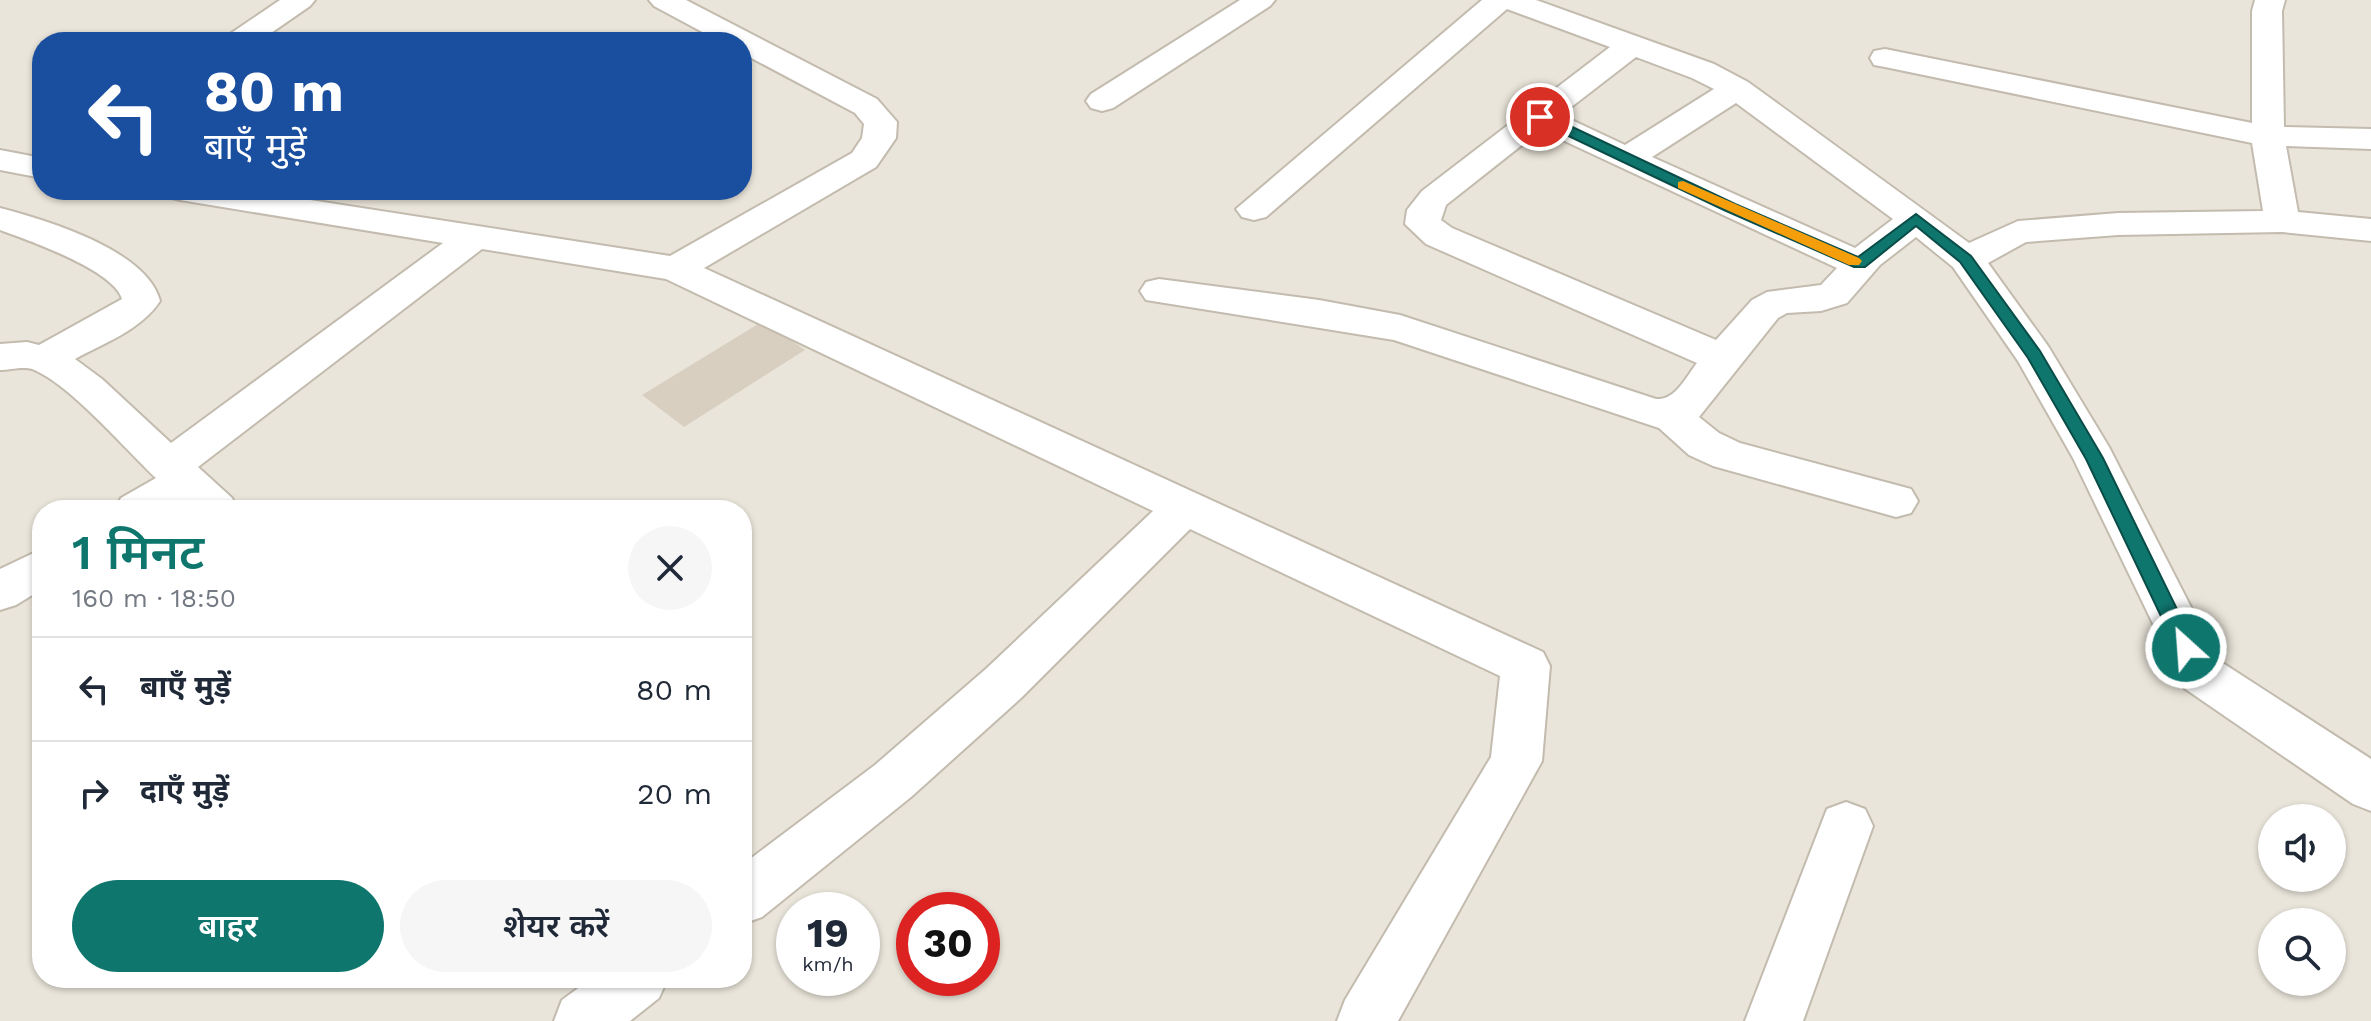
<!DOCTYPE html>
<html lang="hi">
<meta charset="utf-8">
<style>
:root{--surface:#fff;--page:#f6f6f7;--text:#1f2937;--muted:#747a83;--line:#e0e1e3;--accent:#0f766e}
body{margin:0;font-family:"Work Sans","Noto Sans Devanagari",sans-serif;background:var(--page);color:var(--text);height:100vh;display:flex;flex-direction:column;font-size:30px;white-space:nowrap}
*{box-sizing:border-box;margin:0}
p{font-size:26px;color:var(--muted)}
.icon{flex:none;width:44px;height:44px;fill:none;stroke:currentColor;stroke-width:2;stroke-linecap:round;stroke-linejoin:round}
.map{position:relative;flex:1;overflow:hidden}
.details{position:absolute;left:32px;top:500px;width:720px;height:488px;display:flex;flex-direction:column;background:var(--surface);border-radius:32px;box-shadow:0 2px 6px #0004}
.details>*{flex:none}
.top-card{position:absolute;left:32px;top:32px;width:720px;height:168px;border-radius:32px;box-shadow:0 2px 6px #0004;background:#1a4fa0;color:#fff;overflow:hidden}
.fabs{position:absolute;left:2258px;top:804px;display:grid;gap:16px}
.fabs a{display:grid;place-items:center;width:88px;height:88px;border-radius:50%;background:var(--surface);box-shadow:0 2px 6px #0004;font-size:40px}
.speed{position:absolute;left:776px;top:892px;display:flex;gap:16px;font-size:40px;font-weight:700;text-align:center}
.speed>*{display:grid;place-content:center;width:104px;height:104px;border-radius:50%;background:var(--surface);box-shadow:0 2px 6px #0004;line-height:1}
.speed small{font-size:20px;font-weight:400}
.speed .limit{border:12px solid #d22;background:#fff;color:#111}
.pin{position:absolute;display:grid;place-items:center;width:68px;height:68px;color:#fff;margin:-34px;border:4px solid #fff;border-radius:50%;box-shadow:0 2px 8px #0007}
.me{position:absolute;width:88px;margin:-44px;rotate:334deg;stroke-linejoin:round;filter:drop-shadow(0 0 6px #0008)}
.turn{display:flex;align-items:center;gap:28px;height:168px;padding:0 40px;font-size:36px}
.turn .icon{width:104px;height:104px;stroke-width:2.5}
.turn b{display:block;font-size:56px;line-height:68px}
.round{display:grid;place-items:center;flex:none;width:84px;height:84px;border-radius:42px;background:var(--page)}
.head{display:flex;align-items:center;justify-content:space-between;height:136px;padding:0 40px}
h1{font-size:48px;font-weight:600;line-height:60px;color:var(--accent)}
.primary-button{display:flex;gap:16px;margin-top:auto;padding:16px 40px}
.primary-button a{flex:1;height:92px;border-radius:48px;background:var(--accent);color:#fff;font-size:32px;font-weight:600;line-height:92px;text-align:center}
.primary-button a+a{background:var(--page);color:var(--text)}
ul{padding:0;list-style:none}
li{display:flex;align-items:center;gap:24px;height:104px;padding:0 40px;border-top:2px solid var(--line)}
li div{flex:1}
li b{display:block;font-size:30px}
li em{font-style:normal}
.map>svg:first-child{display:block}
.residential{fill:#eae5da;fill-rule:evenodd}
.building{fill:#d8cfc1}
.lines{fill:none;stroke-linecap:round;stroke-linejoin:round}
.street-casing{stroke:#c2bbae;stroke-width:4}
.street{fill:#fff;fill-rule:evenodd}
.route{fill:#0f766e;stroke:#0a4d48;stroke-width:2}
.slow{fill:#f59e0b}
</style>
<div class="map">
<svg width="2371" height="1021" viewBox="0 0 2371 1021">
<rect width="100%" height="100%" fill="#f6f3ec"/>
<!-- residential -->
<path class="residential" d="M0 0H2371V1021H0ZM42 42H742V190H42ZM42 510H742V978H42ZM2272 818H2332V878H2272ZM794 910H862V978H794ZM914 910H982V978H914ZM2272 922H2332V982H2272Z"/>
<!-- building -->
<path class="building" d="M763 321 805 350 684 427 642 395Z"/>
<g class="lines">
<!-- street casing -->
<g class="street-casing">
<g id="street">
<path d="M280 0H315L310 6 258 42H223L227 36Z"/>
<path d="M649 0H686L877 99 897 122 896 138 876 167 704 268 1543 652 1550 666 1542 761 1398 1021H1337L1345 1000 1491 757 1500 676 1190 529 1021 698 911 797 762 917 742 924V865L875 765 987 668 1153 511 666 279 482 249 198 467 232 498 238 510H188L182 504 172 510H115L121 498 156 478C125 449 70 384 32 369 23 366 9 370 0 370V344L27 342 39 345 122 299C114 270 28 240 0 230V208C46 220 147 250 160 301 141 330 104 343 75 359L102 379 171 443 443 243 180 200 168 197 163 190H246L670 256 852 153 862 138 864 124 855 113 742 53V42H721L654 6Z"/>
<path d="M1240 0H1275L1270 6 1113 108 1102 111 1091 108 1086 101 1091 94Z"/>
<path d="M1482 0H1536L1714 64 1748 82 1969 243 2018 221 2118 213 2263 211 2252 143 1885 67 1874 65 1870 58 1874 51 1885 49 2252 123V11L2255 0H2285L2282 11 2284 127 2371 129V149L2286 146 2298 212 2371 219V241L2282 232 2118 235 2026 242 1988 263 2048 346 2109 447 2218 660 2371 759V811L2353 804 2184 688 2073 458 2018 361 1953 267 1916 237 1880 265 1847 303 1821 311 1787 313 1778 318 1699 417 1719 433 1740 443 1911 489 1918 501 1911 513 1896 517 1713 466 1689 455 1659 428 1394 340 1146 300 1140 291 1146 282 1159 279 1319 300 1400 315 1656 399C1675 401 1686 377 1697 363L1426 244 1405 224 1407 210 1422 191 1610 47 1507 9 1266 217 1254 220 1242 217 1236 209ZM1636 57 1692 78 1714 89 1625 145 1561 115ZM1736 103 1893 219 1855 248 1652 157ZM1541 130 1837 268 1821 285 1767 292 1752 300 1716 340 1452 228 1441 220 1446 205Z"/>
<path d="M0 150 42 158V178L0 170Z"/>
<path d="M42 549V589L16 605 0 610V569Z"/>
<path d="M1846 802 1865 809 1873 826 1803 1021H1745L1827 809Z"/>
<path d="M592 978H668L659 998 630 1021H554L562 1000Z"/>
</g>
</g>
<!-- street -->
<use href="#street" class="street"/>
</g>
<!-- route -->
<path class="route" d="M1535 114H1545L1735 204 1858 257 1916 214 1971 256 2040 351 2103 458 2196 648 2193 654H2179L2086 459 2028 358 1960 262 1916 226 1865 267H1854L1724 210 1535 120Z"/>
<!-- slow -->
<path class="slow" d="M1683 181 1859 258 1862 261 1859 265H1849L1678 188V182Z"/>
</svg>
<div class="fabs">
<a><svg class="icon" aria-label="sound" viewBox="0 0 24 24"><path d="M4 9h4l5-4v14l-5-4H4zM17 9q2 3 0 6"/></svg></a>
<a><svg class="icon" aria-label="search" viewBox="0 0 24 24"><circle cx="10" cy="10" r="6"/><path d="M15 15l6 6"/></svg></a>
</div>
<div class="speed"><div>19<small>km/h</small></div><div class="limit">30</div></div>
<div class="pin" style="left:1540px;top:117px;background:#d93025"><svg class="icon" aria-label="arrive" viewBox="0 0 24 24"><path d="M6 21V4h12l-3 4 3 4H6"/></svg></div>
<svg class="me" style="left:2186px;top:648px" viewBox="-20 -20 40 40"><circle r="17" fill="#0f766e" stroke="#fff" stroke-width="3"/><path d="M0-11L8 9 0 5-8 9z" fill="#fff"/></svg>
<div class="top-card">
<div class="turn"><svg class="icon" aria-label="left" viewBox="0 0 24 24"><path d="M17 20v-9H6M10 6l-5 5 5 5"/></svg><div><b>80 m</b>बाएँ मुड़ें</div></div>
</div>
<section class="details">
<div class="head"><div><h1>1 मिनट</h1><p>160 m · 18:50</p></div><a class="round"><svg class="icon" aria-label="close" viewBox="0 0 24 24"><path d="M6 6l12 12M18 6L6 18"/></svg></a></div>
<ul>
<li><svg class="icon" aria-label="left" viewBox="0 0 24 24"><path d="M17 20v-9H6M10 6l-5 5 5 5"/></svg><div><b>बाएँ मुड़ें</b></div><em>80 m</em></li>
<li><svg class="icon" aria-label="right" viewBox="0 0 24 24"><path d="M7 20v-9h11M14 6l5 5-5 5"/></svg><div><b>दाएँ मुड़ें</b></div><em>20 m</em></li>
</ul>
<div class="primary-button"><a>बाहर</a><a>शेयर करें</a></div>
</section>
</div>
